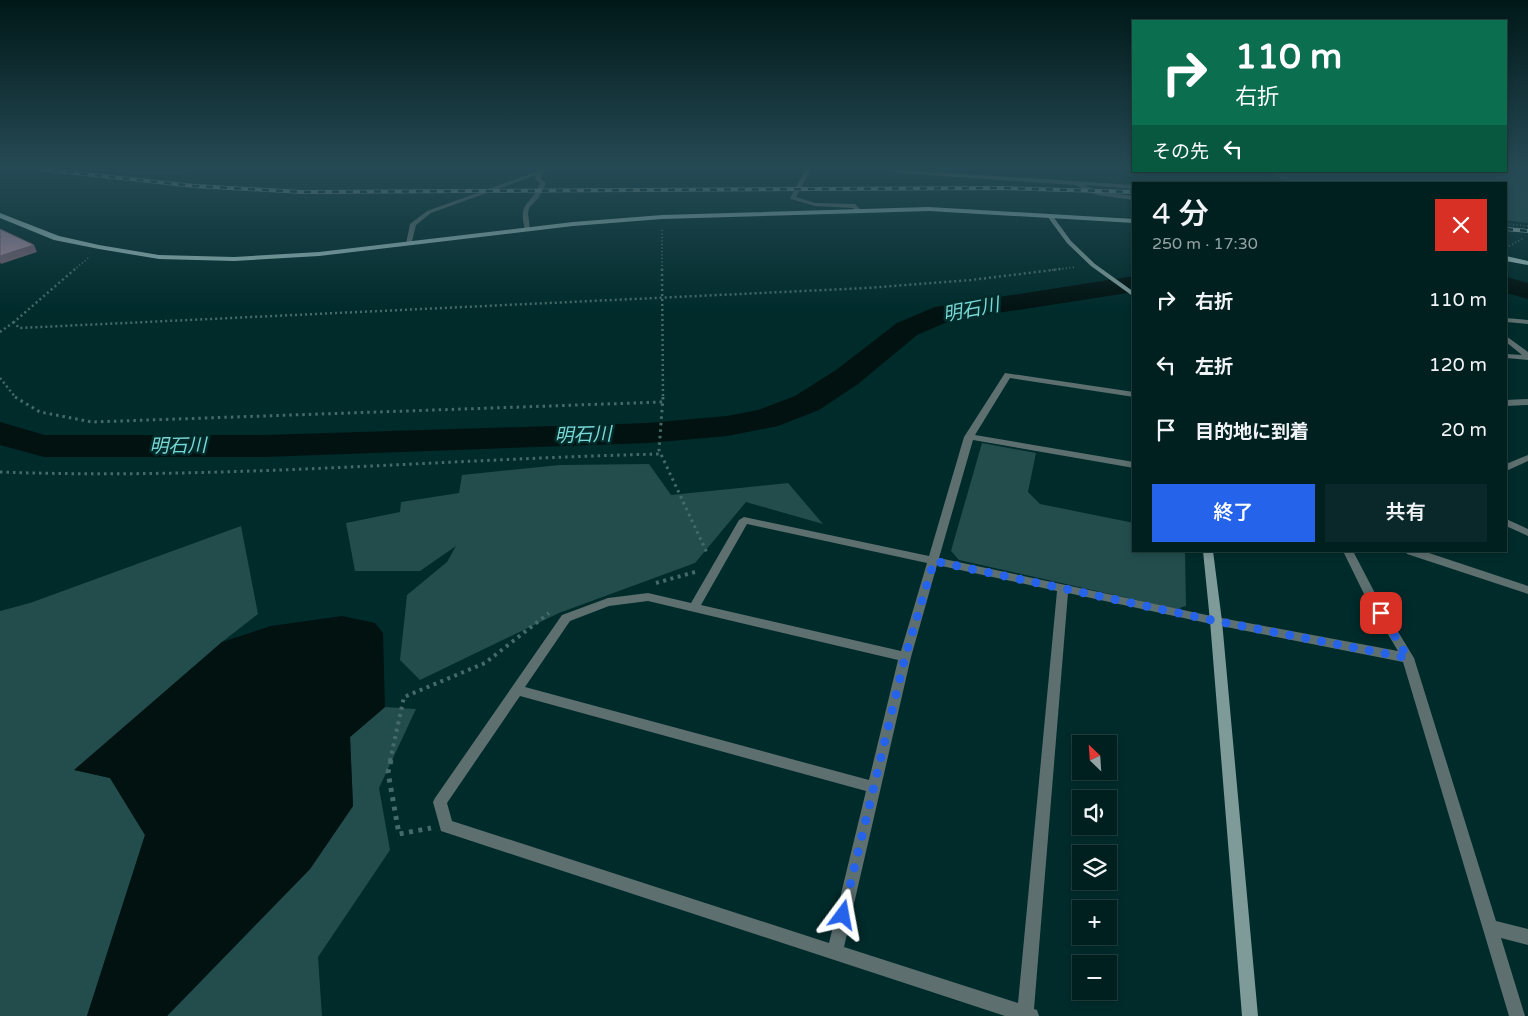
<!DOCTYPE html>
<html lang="ja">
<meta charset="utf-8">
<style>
:root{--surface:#002020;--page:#0a2829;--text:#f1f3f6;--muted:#95a3a5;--line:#223e3e;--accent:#2563eb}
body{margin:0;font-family:"Varela Round","Noto Sans JP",sans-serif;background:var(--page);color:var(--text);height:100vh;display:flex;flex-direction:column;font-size:19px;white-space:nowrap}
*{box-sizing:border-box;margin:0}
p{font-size:16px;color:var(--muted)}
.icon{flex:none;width:28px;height:28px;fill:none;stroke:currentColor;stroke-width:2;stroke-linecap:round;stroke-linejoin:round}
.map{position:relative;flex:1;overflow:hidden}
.drawer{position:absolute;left:1132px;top:182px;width:375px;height:370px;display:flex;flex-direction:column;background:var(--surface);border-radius:0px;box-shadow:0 2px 8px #0003,0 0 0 1px var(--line)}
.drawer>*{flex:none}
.banner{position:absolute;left:1132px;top:20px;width:375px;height:152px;border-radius:0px;box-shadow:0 2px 8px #0003,0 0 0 1px var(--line);background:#0b6e4f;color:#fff;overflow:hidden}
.needle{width:32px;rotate:335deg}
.controls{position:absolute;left:1072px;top:735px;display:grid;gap:10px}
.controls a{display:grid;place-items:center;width:45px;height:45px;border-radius:0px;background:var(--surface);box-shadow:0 2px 8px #0003,0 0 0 1px var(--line);font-size:25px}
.pin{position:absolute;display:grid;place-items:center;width:42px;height:42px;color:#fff;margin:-21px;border-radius:10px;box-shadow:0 2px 8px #0006}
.me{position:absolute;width:55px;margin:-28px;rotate:13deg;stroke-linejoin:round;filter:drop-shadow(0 0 4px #0008)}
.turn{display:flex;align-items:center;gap:18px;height:105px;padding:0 20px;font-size:22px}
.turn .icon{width:65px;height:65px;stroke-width:2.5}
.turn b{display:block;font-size:35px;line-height:42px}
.then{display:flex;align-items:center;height:48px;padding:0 20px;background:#0003;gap:10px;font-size:19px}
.round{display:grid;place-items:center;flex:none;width:52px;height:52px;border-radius:0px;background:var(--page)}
.overview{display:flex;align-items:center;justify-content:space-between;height:85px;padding:0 20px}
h1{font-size:30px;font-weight:600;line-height:38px}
.button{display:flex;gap:10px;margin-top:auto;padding:10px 20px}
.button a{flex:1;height:58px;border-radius:0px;background:var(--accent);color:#fff;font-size:20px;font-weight:600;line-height:58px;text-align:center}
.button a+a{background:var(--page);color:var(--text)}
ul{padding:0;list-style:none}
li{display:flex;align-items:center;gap:15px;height:65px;padding:0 20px}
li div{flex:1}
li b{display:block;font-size:19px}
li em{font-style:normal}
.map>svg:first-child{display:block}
.green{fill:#234d4d}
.water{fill:#021211}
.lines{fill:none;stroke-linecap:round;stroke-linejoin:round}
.river{fill:#021211;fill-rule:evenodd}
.path-far4{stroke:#466a6a;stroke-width:2;stroke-dasharray:1 2.5;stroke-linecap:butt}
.path-far3{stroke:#466a6a;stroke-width:2.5;stroke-dasharray:2 3;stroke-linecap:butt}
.path-far2{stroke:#466a6a;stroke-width:3;stroke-dasharray:2.5 4;stroke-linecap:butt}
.path-far1{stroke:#466a6a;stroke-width:4;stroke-dasharray:3 4.5;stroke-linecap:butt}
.path{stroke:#466a6a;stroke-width:5;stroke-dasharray:4 5.5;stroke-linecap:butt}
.street{fill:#5e6f6f;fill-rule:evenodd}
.secondary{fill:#7e9a99;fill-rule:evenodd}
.primary{fill:#97bab9;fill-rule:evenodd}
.rail-casing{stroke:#90acac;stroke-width:4}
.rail{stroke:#002b2b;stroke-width:2.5;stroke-dasharray:7;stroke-linecap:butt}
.shaded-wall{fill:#735f6e}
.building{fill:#a4889d;stroke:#735f6e}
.route{stroke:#2563eb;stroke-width:9;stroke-dasharray:0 16.2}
.labels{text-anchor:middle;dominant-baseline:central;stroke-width:5;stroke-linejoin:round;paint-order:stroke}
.water-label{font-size:19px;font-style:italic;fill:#79d7d6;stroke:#002b2b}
</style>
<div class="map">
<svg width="1528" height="1016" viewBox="0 0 1528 1016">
<rect width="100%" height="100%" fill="#002b2b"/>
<!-- green -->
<g class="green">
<path d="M105 169H218L155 175 102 170Z"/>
<path d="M1506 169H1528V223L1506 220V184H1287L1270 171H1506Z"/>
<path d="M982 443 1036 453 1028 492 1040 504 1134 523V551H1185L1186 606 1176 609 959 560 951 551Z"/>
<path d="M649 464 671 495 788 483 823 524 746 502 695 563 559 613 420 680 400 660 407 595 447 562 456 546 420 571H355L346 523 400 512 401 502 459 493 462 475 560 465Z"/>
<path d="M241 526 258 614 222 642 75 770 110 778 145 835 87 1016H0V611L30 603Z"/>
<path d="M385 707 416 709 379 788 390 850 318 957 322 1016H167L310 869 353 806 350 737Z"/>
</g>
<!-- water -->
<path class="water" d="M342 616 375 623 383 633 385 707 350 737 353 806 310 869 167 1016H87L145 835 110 778 74 770 222 642 271 626Z"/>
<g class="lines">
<!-- river -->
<g class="river">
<path d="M1134 276V292L952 320 917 335 858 384 819 410 778 426 727 436 648 443 264 457H44L0 445V422L45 435H264L648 423 727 416 758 410 795 396 836 370 897 323 935 307Z"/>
<path d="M1506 277 1528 283V299L1506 293Z"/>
</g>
<!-- path-far4 -->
<g class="path-far4">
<path d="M284 171 301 169"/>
<path d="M1506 224 1528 226"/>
<path d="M662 230V270"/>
<path d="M1509 246 1524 238"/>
<path d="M74 270 88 258"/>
<path d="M1052 270 1076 267"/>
</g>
<!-- path-far3 -->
<g class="path-far3">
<path d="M75 269 14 322 19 328 867 288 971 280 1061 269"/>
<path d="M662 269 663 398"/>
<path d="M0 332 14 322"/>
<path d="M0 378 16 398"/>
</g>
<!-- path-far2 -->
<g class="path-far2">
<path d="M15 397 40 412 92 422 663 402"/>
<path d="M663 397 659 450 707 553"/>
<path d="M0 472C220 480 441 459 661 454"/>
</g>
<!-- path-far1 -->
<g class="path-far1">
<path d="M656 583 695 572"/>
<path d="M390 761 404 697 485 663 549 613"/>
</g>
<!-- path -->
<path class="path" d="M391 760 388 772 399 834 431 828"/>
<!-- street -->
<g class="street">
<path d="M544 169H551L542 173 541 179 546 183 539 197 529 208 528 213 530 230 525 229C517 202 532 205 540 183L535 179 536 175 431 213 416 225 411 245 406 244 410 224 427 211Z"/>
<path d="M806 169H811L796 197 815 203 855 204 861 210V212H857L853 208 815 206 791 199 790 198Z"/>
<path d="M888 169 1134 185V189L1084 185 1100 192 1134 196V200L1097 195 1075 185 897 173Z"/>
<path d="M1506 318 1528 320V324L1506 322Z"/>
<path d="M1506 336 1528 352V360L1506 358V354L1522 355 1506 342Z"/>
<path d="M1005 373 1134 392V397L1010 378 975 435 1134 462V468L973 440 939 558 1216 617 1398 651 1366 598 1343 551H1353L1377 597 1414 658 1496 921 1528 929V945L1501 938 1525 1016H1509L1403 662 1216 625 1068 593 1034 1009 1037 1010 1039 1016H1005L441 831 433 802 435 798 562 615 608 598 648 593 691 603 739 520 744 517 929 556 964 437ZM747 524 927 563 901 651 701 605ZM937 565 1057 591 1018 1003 844 947 911 657ZM648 601 898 660 869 780 525 687 570 621 609 606ZM520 696 866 791 829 943 452 821 447 803Z"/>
<path d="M1528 399V405L1506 406V400Z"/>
<path d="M1528 455V461L1506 471V464Z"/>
<path d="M1506 519 1528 529V536L1506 526Z"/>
<path d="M1406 551H1423L1528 586V594L1407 554Z"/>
</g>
<!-- secondary -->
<g class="secondary">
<path d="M1048 215H1052L1071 241 1095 264 1134 292V297L1091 266 1067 243 1047 216Z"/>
<path d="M1203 551H1213L1222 621 1258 1016H1242L1210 621Z"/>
</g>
<!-- primary -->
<g class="primary">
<path d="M929 207 1134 219V223L929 211 662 219 573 226 319 256 234 261 159 259 99 249 54 240 0 218V213L59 236 99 245 159 255 234 257 319 252 573 222 662 215Z"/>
<path d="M1506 256 1528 261V265L1506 261Z"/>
</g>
<!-- rail casing -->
<g class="rail-casing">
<g id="rail">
<path d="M39 169 194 186 302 192 1001 188 1134 192"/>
<path d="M1506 229 1528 231"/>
</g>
</g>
<!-- rail -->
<use href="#rail" class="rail"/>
</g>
<!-- shaded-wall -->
<path class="shaded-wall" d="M34 245 37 252 1 264 0 262V256Z"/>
<!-- building -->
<path class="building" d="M0 229 34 245 0 256Z"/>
<!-- sky -->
<linearGradient id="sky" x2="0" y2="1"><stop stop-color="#001818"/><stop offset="0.54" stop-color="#264a55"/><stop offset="1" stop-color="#264a55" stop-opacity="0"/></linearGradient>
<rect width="1528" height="311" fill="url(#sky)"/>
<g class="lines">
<!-- route -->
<path class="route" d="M843 915 905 657 934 561 1216 621 1408 658 1381 613"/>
</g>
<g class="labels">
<!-- water labels -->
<g class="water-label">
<text transform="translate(971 310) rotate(-11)">明石川</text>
<text transform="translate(583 435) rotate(-2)">明石川</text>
<text transform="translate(178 446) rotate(-1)">明石川</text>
</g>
</g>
</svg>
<div class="controls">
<a><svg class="needle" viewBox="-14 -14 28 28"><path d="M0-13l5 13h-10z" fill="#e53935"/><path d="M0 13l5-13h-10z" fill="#95a3a5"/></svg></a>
<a><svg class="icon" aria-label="sound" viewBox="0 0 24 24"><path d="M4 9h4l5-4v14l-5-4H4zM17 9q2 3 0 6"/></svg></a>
<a><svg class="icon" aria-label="layers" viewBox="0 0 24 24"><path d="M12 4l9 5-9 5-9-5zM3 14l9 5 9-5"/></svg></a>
<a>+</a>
<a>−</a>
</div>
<div class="pin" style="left:1381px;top:613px;background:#d93025"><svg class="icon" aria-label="arrive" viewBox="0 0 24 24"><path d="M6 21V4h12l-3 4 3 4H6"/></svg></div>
<svg class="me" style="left:843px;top:915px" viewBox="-20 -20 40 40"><path d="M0-17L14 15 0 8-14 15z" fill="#2563eb" stroke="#fff" stroke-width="4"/></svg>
<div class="banner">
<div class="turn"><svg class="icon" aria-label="right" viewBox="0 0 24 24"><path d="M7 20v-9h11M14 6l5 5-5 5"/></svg><div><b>110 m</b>右折</div></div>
<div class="then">その先<svg class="icon" aria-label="left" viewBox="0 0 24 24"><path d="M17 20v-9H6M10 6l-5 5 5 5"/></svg></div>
</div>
<section class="drawer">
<div class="overview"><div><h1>4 分</h1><p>250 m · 17:30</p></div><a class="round" style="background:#d93025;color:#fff"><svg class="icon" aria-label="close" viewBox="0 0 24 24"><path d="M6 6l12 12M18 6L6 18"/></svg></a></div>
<ul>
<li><svg class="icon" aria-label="right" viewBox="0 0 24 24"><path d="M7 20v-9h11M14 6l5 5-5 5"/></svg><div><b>右折</b></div><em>110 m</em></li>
<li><svg class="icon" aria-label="left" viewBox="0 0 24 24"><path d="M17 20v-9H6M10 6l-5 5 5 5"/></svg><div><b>左折</b></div><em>120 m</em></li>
<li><svg class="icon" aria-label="arrive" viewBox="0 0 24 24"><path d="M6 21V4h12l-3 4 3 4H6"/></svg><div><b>目的地に到着</b></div><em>20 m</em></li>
</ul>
<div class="button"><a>終了</a><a>共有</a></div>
</section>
</div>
